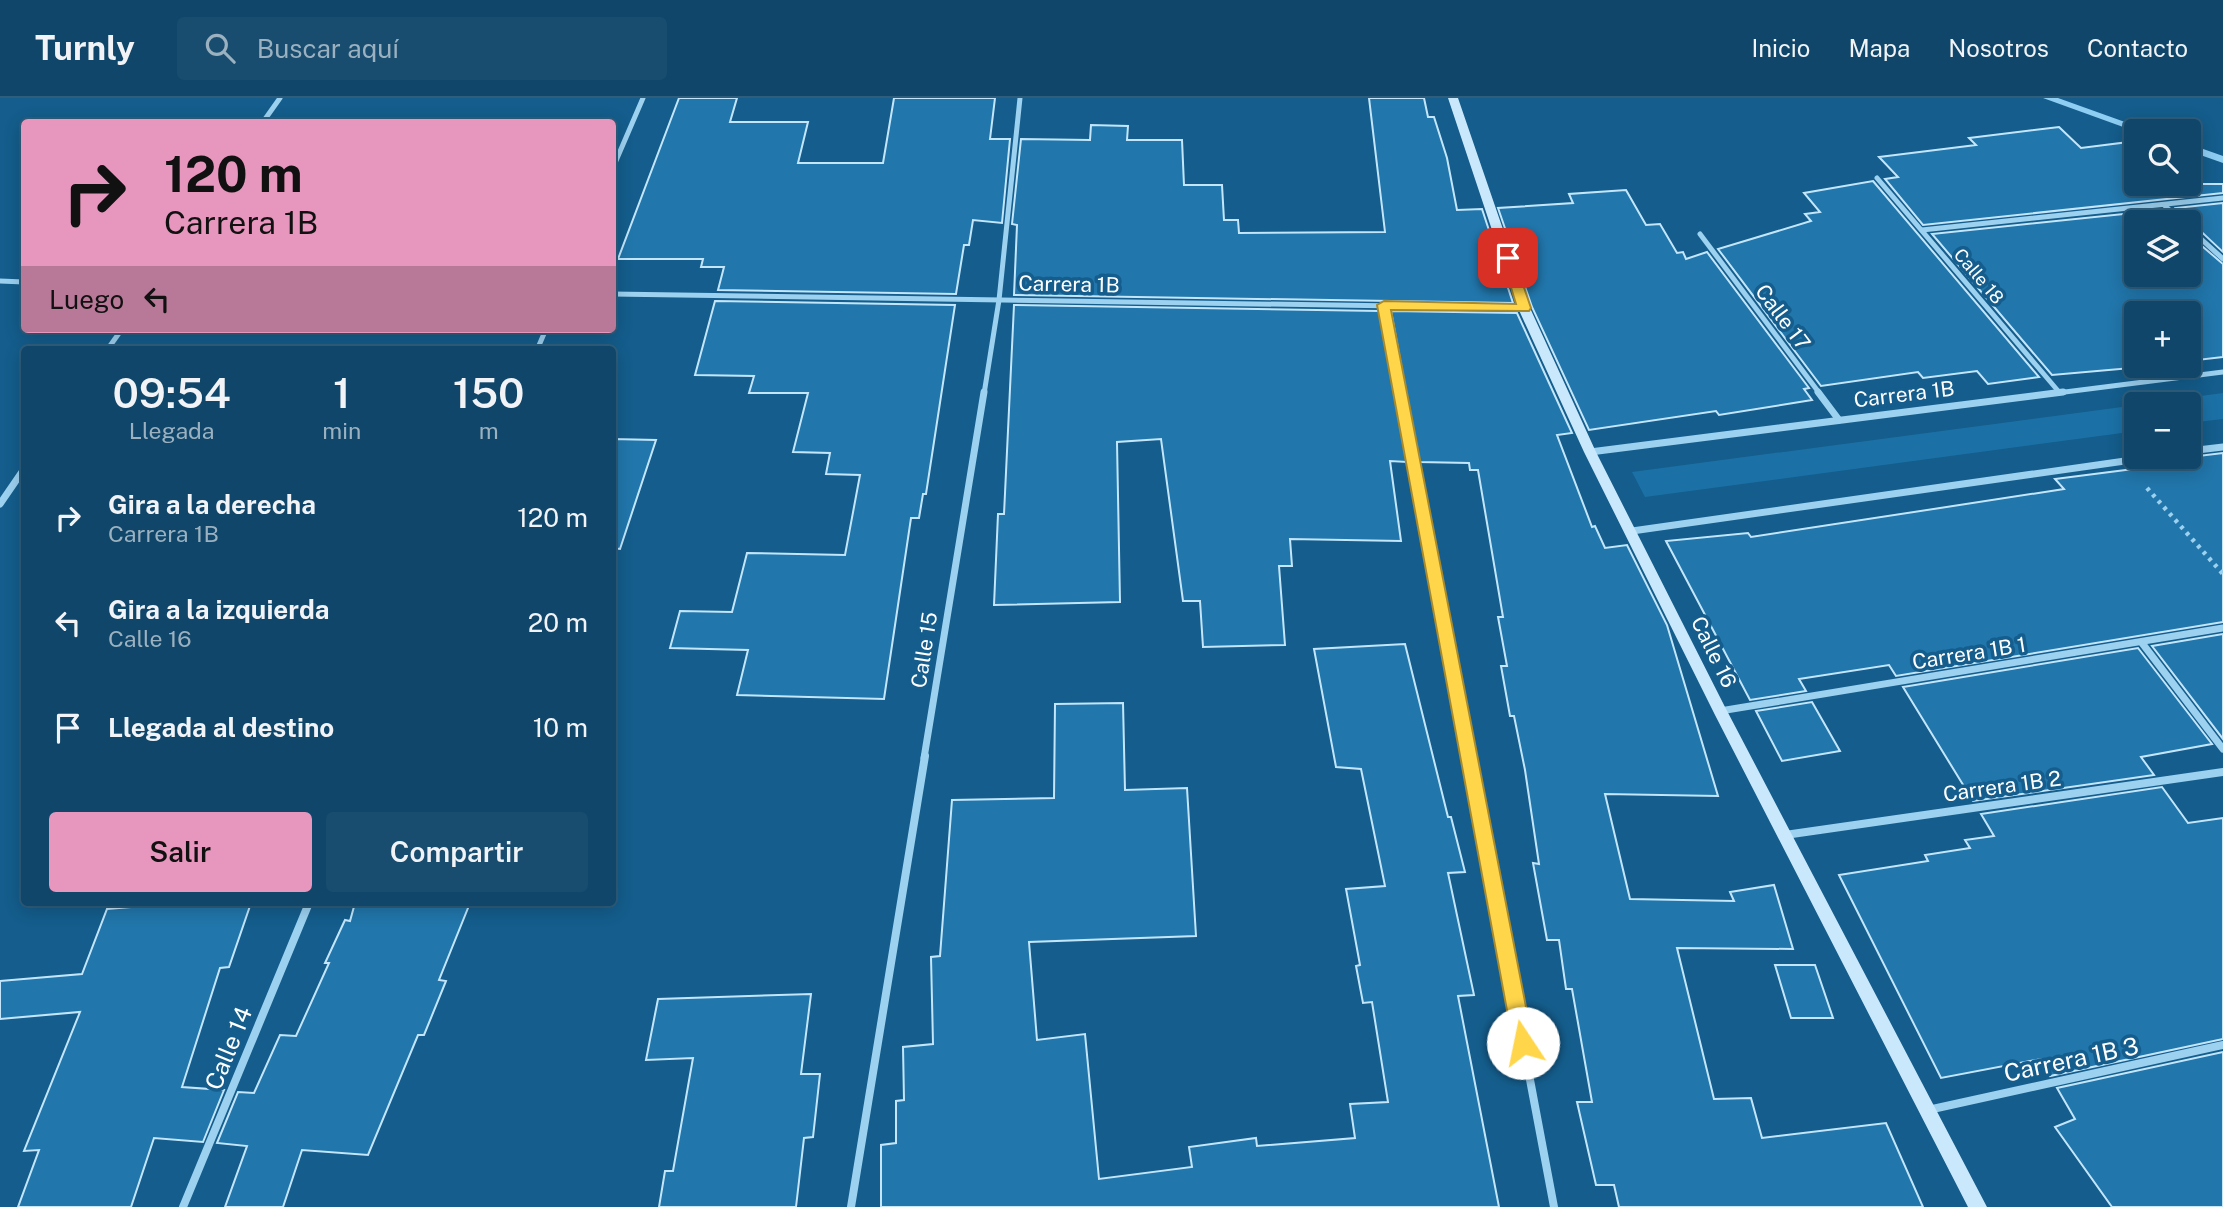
<!DOCTYPE html>
<html lang="es">
<meta charset="utf-8">
<style>
:root{--surface:#0f4669;--page:#184d6f;--text:#f1f3f6;--muted:#9bb1c0;--line:#2f5e7d;--accent:#e797bd}
body{margin:0;font-family:"Public Sans",sans-serif;background:var(--page);color:var(--text);height:100vh;display:flex;flex-direction:column;font-size:26px;white-space:nowrap}
*{box-sizing:border-box;margin:0}
p{font-size:23px;color:var(--muted)}
.icon{flex:none;width:38px;height:38px;fill:none;stroke:currentColor;stroke-width:2;stroke-linecap:round;stroke-linejoin:round}
.map{position:relative;flex:1;overflow:hidden}
.panel{position:absolute;left:21px;top:248px;width:595px;height:560px;display:flex;flex-direction:column;background:var(--surface);border-radius:7px;box-shadow:0 4px 18px #0003,0 0 0 2px var(--line)}
.panel>*{flex:none}
.guide{position:absolute;left:21px;top:21px;width:595px;height:214px;border-radius:7px;box-shadow:0 4px 18px #0003,0 0 0 2px var(--line);background:#e797bd;color:#111;overflow:hidden}
.buttons{position:absolute;left:2124px;top:21px;display:grid;gap:14px}
.buttons a{display:grid;place-items:center;width:77px;height:77px;border-radius:7px;background:var(--surface);box-shadow:0 4px 18px #0003,0 0 0 2px var(--line);font-size:35px}
.pin{position:absolute;display:grid;place-items:center;width:60px;height:60px;color:#fff;margin:-30px;border-radius:14px;box-shadow:0 4px 10px #0006}
.me{position:absolute;width:77px;margin:-38px;rotate:349deg;stroke-linejoin:round;filter:drop-shadow(0 0 5px #0008)}
.turn{display:flex;align-items:center;gap:24px;height:147px;padding:0 28px;font-size:32px}
.turn .icon{width:91px;height:91px;stroke-width:2.5}
.turn b{display:block;font-size:49px;line-height:60px}
.then{display:flex;align-items:center;height:66px;padding:0 28px;background:#0003;gap:14px;font-size:26px}
.eta{display:flex;justify-content:space-evenly;align-items:center;height:119px;text-align:center}
.eta b{font-size:42px;font-weight:600;line-height:49px}
.button{display:flex;gap:14px;margin-top:auto;padding:14px 28px}
.button a{flex:1;height:80px;border-radius:7px;background:var(--accent);color:#111;font-size:28px;font-weight:600;line-height:80px;text-align:center}
.button a+a{background:var(--page);color:var(--text)}
ul{padding:0;list-style:none}
li{display:flex;align-items:center;gap:21px;height:105px;padding:0 28px}
li div{flex:1}
li b{display:block;font-size:26px}
li em{font-style:normal}
header{display:flex;align-items:center;gap:42px;box-sizing:border-box;height:98px;padding:0 35px;background:var(--surface);border-bottom:2px solid var(--line)}
header strong{font-size:33px}
nav{display:flex;gap:38px;margin-inline-start:auto;font-size:24px}
.search{width:490px;height:63px;background:var(--page);display:flex;align-items:center;gap:18px;box-sizing:border-box;padding:0 24px;border-radius:7px;color:var(--muted);font-size:26px}
.map>svg:first-child{display:block}
.green{fill:#1b71a6}
.lines{fill:none;stroke-linecap:round;stroke-linejoin:round}
.stream{fill:#8ecef3;fill-rule:evenodd}
.building{fill:#2176ab;stroke:#c3e6fc;stroke-width:2}
.path{stroke:#9cd1f0;stroke-width:4.5;stroke-dasharray:3.5 5;stroke-linecap:butt}
.street-far2{stroke:#9cd1f0;stroke-width:5}
.street-far1{stroke:#9cd1f0;stroke-width:7}
.street{stroke:#9cd1f0;stroke-width:8}
.secondary{fill:#cae8fb;fill-rule:evenodd}
.route{fill:#ffd54a;stroke:#a68a30;stroke-width:2}
.labels{text-anchor:middle;dominant-baseline:central;stroke-width:7;stroke-linejoin:round;paint-order:stroke}
.far-street-label{font-size:18px;fill:#fff;stroke:#145d8c}
.street-label{font-size:21px;fill:#fff;stroke:#145d8c}
.near-street-label{font-size:24px;fill:#fff;stroke:#145d8c}
</style>
<header>
<strong>Turnly</strong>
<div class="search"><svg class="icon" aria-label="search" viewBox="0 0 24 24"><circle cx="10" cy="10" r="6"/><path d="M15 15l6 6"/></svg>Buscar aquí</div>
<nav><a>Inicio</a><a>Mapa</a><a>Nosotros</a><a>Contacto</a></nav>
</header>
<div class="map">
<svg width="2223" height="1109" viewBox="0 0 2223 1109">
<rect width="100%" height="100%" fill="#145d8c"/>
<!-- green -->
<g class="green">
<path d="M2223 295V321L2189 325V306H2141Z"/>
<path d="M2137 307V333L1645 399 1632 374Z"/>
</g>
<g class="lines">
<!-- stream -->
<g class="stream">
<path d="M2043 0H2058L2150 33 2137 34Z"/>
<path d="M2189 46 2223 58V65L2189 53Z"/>
</g>
</g>
<!-- building -->
<g class="building">
<path d="M679 0H737L730 24H808L798 65H883L894 0H995L990 41H1010L1002 125 973 122 969 147H964L956 196 718 192 724 169H701L703 161H618Z"/>
<path d="M1369 0H1424L1428 19H1434L1447 60 1457 112 1482 111 1513 205 1014 197 1017 127 1012 126 1021 41 1090 42 1091 27 1128 28 1127 42H1182L1184 87H1222L1224 122H1238L1239 135 1385 134Z"/>
<path d="M2059 29 2081 50 2137 43V86H2223V95L1923 127 1885 81 1898 79 1879 59 1976 47 1969 40Z"/>
<path d="M1873 83 2039 279 1988 286 1977 273 1923 280 1918 274 1821 288 1718 151 1811 123 1805 116 1820 114 1804 95Z"/>
<path d="M1626 92 1646 127 1660 126 1677 155 1683 154 1686 161 1707 154 1809 290 1804 291 1812 302 1719 317 1716 313 1589 332 1532 209 1498 110 1573 105 1569 96Z"/>
<path d="M2223 105V154L2176 110Z"/>
<path d="M2162 112 2175 124H2137V177H2189V137L2223 166V259L2189 263V215H2137V268H2154L2052 277 1932 136Z"/>
<path d="M715 203 955 207 926 396H923L919 420H911L884 601 737 597 748 552 670 550 680 513 732 514 747 455 845 457 860 377 826 376 830 355 793 354 808 295H749L754 278 695 277Z"/>
<path d="M1014 207 1380 213 1407 364 1390 363 1401 443 1290 441 1292 468H1279L1285 547 1203 549 1200 503H1183L1161 341 1117 344 1120 504 994 507 998 416H1004Z"/>
<path d="M1391 213 1517 215 1572 335 1557 337 1592 429 1595 428 1605 450 1627 447 1667 527 1718 698 1605 696 1630 801 1734 803 1730 794 1774 787 1793 851 1677 850 1714 1001 1751 1000 1762 1040 1886 1025 1923 1109H1619L1614 1087H1596L1577 1004H1592L1572 891H1566L1559 842H1547L1533 765 1539 766 1525 672 1514 618H1510L1501 568H1507L1498 519H1503L1478 372H1470L1469 365 1419 364Z"/>
<path d="M612 341 656 342 620 451 612 450Z"/>
<path d="M2223 355V524L1896 578 1889 567 1799 581 1806 593 1750 602 1666 443 1748 435 1751 439 2064 391 2055 381 2149 369 2146 366 2157 363Z"/>
<path d="M2223 536V641L2152 548Z"/>
<path d="M1405 546 1448 719H1451L1465 774 1448 775 1474 897 1458 898 1499 1109H881V1047L896 1045V1003L904 1002 903 949 933 946 931 859 940 858 952 702 1054 700 1055 606 1123 605 1125 692 1187 690 1196 838 1029 844 1037 942 1085 936 1099 1081 1192 1069 1189 1049 1256 1040 1257 1048 1355 1040 1350 1006 1388 1004 1372 904 1363 905 1356 868 1360 867 1346 791 1385 788 1361 671 1336 669 1314 551Z"/>
<path d="M2138 550 2212 646 2141 659 2154 677 1973 703 1903 589Z"/>
<path d="M1812 604 1840 653 1782 663 1756 613Z"/>
<path d="M2162 689 2188 725 2223 720V941L2050 978 2041 961 1941 980 1839 777 1928 763 1925 757 1970 750 1965 742 1994 738 1981 716Z"/>
<path d="M180 805H251L229 869 220 870 182 989 224 992 203 1044 154 1040 131 1109H18L39 1052 24 1053 80 914 0 921V883L82 876 107 811Z"/>
<path d="M355 805H470L439 882 446 883 424 937H418L368 1057 302 1052 283 1109H225L247 1048 217 1045 238 994 254 995 280 937 296 938 329 865H325L345 822 350 823Z"/>
<path d="M1775 867H1815L1833 920H1791Z"/>
<path d="M811 896 801 976H820L813 1039 804 1040 796 1109H659L665 1073H673L693 960 646 962 658 901Z"/>
<path d="M2223 954V1109H2112L2055 1029 2075 1021 2057 990Z"/>
</g>
<g class="lines">
<!-- path -->
<path class="path" d="M2147 390 2223 476"/>
<!-- street-far2 -->
<g class="street-far2">
<path d="M263 24 280 0"/>
<path d="M612 72 643 0"/>
<path d="M1877 80 2059 294"/>
<path d="M2164 107 2183 124"/>
<path d="M2189 130 2223 161"/>
<path d="M1922 132 2223 100"/>
<path d="M1700 136 1820 296"/>
<path d="M0 183 24 184"/>
<path d="M612 196 1524 210"/>
<path d="M1384 207 1401 296"/>
<path d="M107 252 122 231"/>
<path d="M537 252 546 231"/>
<path d="M984 296 999 202 1020 0"/>
<path d="M2049 296 2223 274"/>
</g>
<!-- street-far1 -->
<g class="street-far1">
<path d="M1400 294 1469 660"/>
<path d="M1818 294 1839 322"/>
<path d="M2189 353 2223 349"/>
<path d="M1590 354 2063 294"/>
<path d="M0 406 24 371"/>
<path d="M1632 433 2153 359"/>
<path d="M2142 545 2223 651"/>
<path d="M1720 613 2223 530"/>
<path d="M924 660 984 294"/>
</g>
<!-- street -->
<g class="street">
<path d="M1469 658 1554 1109"/>
<path d="M1785 737 2223 674"/>
<path d="M1928 1012 2223 947"/>
<path d="M183 1109 309 805"/>
<path d="M851 1109 925 658"/>
</g>
<!-- secondary -->
<path class="secondary" d="M1448 0H1458L1530 210 1596 354 1725 609 1987 1109H1968L1715 617 1584 354 1518 210Z"/>
</g>
<!-- route -->
<path class="route" d="M1503 157 1514 160 1531 210 1529 213 1391 212 1533 945 1530 952 1523 955 1516 952 1513 945 1377 207 1384 203 1516 206 1502 160Z"/>
<g class="labels">
<!-- far-street labels -->
<g class="far-street-label">
<text transform="translate(1979 178) rotate(50)">Calle 18</text>
</g>
<!-- street labels -->
<g class="street-label">
<text transform="translate(1069 186) rotate(1)">Carrera 1B</text>
<text transform="translate(1783 219) rotate(53)">Calle 17</text>
<text transform="translate(1904 296) rotate(-7)">Carrera 1B</text>
<text transform="translate(924 552) rotate(-81)">Calle 15</text>
<text transform="translate(1714 554) rotate(64)">Calle 16</text>
<text transform="translate(1969 555) rotate(-9)">Carrera 1B 1</text>
<text transform="translate(2002 688) rotate(-8)">Carrera 1B 2</text>
</g>
<!-- near-street labels -->
<g class="near-street-label">
<text transform="translate(228 950) rotate(-68)">Calle 14</text>
<text transform="translate(2071 961) rotate(-12)">Carrera 1B 3</text>
</g>
</g>
</svg>
<div class="buttons">
<a><svg class="icon" aria-label="search" viewBox="0 0 24 24"><circle cx="10" cy="10" r="6"/><path d="M15 15l6 6"/></svg></a>
<a><svg class="icon" aria-label="layers" viewBox="0 0 24 24"><path d="M12 4l9 5-9 5-9-5zM3 14l9 5 9-5"/></svg></a>
<a>+</a>
<a>−</a>
</div>
<div class="pin" style="left:1508px;top:160px;background:#d93025"><svg class="icon" aria-label="arrive" viewBox="0 0 24 24"><path d="M6 21V4h12l-3 4 3 4H6"/></svg></div>
<svg class="me" style="left:1523px;top:945px" viewBox="-20 -20 40 40"><circle r="19" fill="#fff"/><path d="M0-13L10 11 0 6-10 11z" fill="#ffd54a"/></svg>
<div class="guide">
<div class="turn"><svg class="icon" aria-label="right" viewBox="0 0 24 24"><path d="M7 20v-9h11M14 6l5 5-5 5"/></svg><div><b>120 m</b>Carrera 1B</div></div>
<div class="then">Luego<svg class="icon" aria-label="left" viewBox="0 0 24 24"><path d="M17 20v-9H6M10 6l-5 5 5 5"/></svg></div>
</div>
<section class="panel">
<div class="eta">
<div><b>09:54</b><p>Llegada</p></div>
<div><b>1</b><p>min</p></div>
<div><b>150</b><p>m</p></div>
</div>
<ul>
<li><svg class="icon" aria-label="right" viewBox="0 0 24 24"><path d="M7 20v-9h11M14 6l5 5-5 5"/></svg><div><b>Gira a la derecha</b><p>Carrera 1B</p></div><em>120 m</em></li>
<li><svg class="icon" aria-label="left" viewBox="0 0 24 24"><path d="M17 20v-9H6M10 6l-5 5 5 5"/></svg><div><b>Gira a la izquierda</b><p>Calle 16</p></div><em>20 m</em></li>
<li><svg class="icon" aria-label="arrive" viewBox="0 0 24 24"><path d="M6 21V4h12l-3 4 3 4H6"/></svg><div><b>Llegada al destino</b></div><em>10 m</em></li>
</ul>
<div class="button"><a>Salir</a><a>Compartir</a></div>
</section>
</div>
